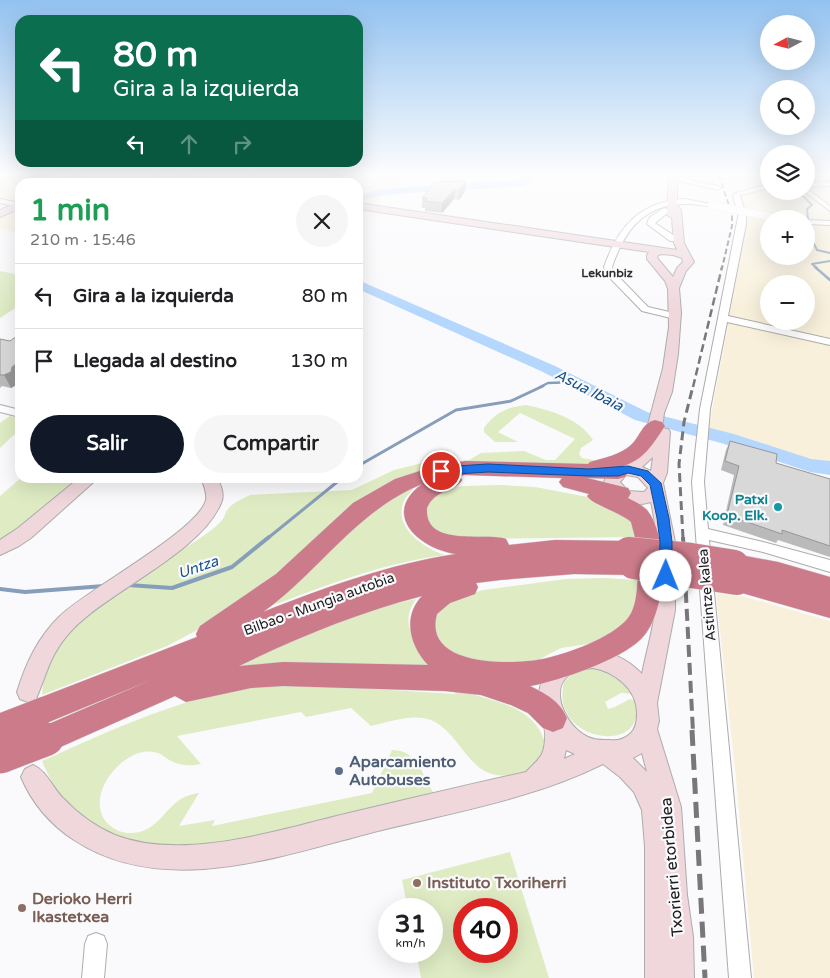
<!DOCTYPE html>
<html lang="es">
<meta charset="utf-8">
<style>
:root{--surface:#fff;--page:#f6f6f6;--text:#202124;--muted:#757577;--line:#e0e0e0;--accent:#111827}
body{margin:0;font-family:"Varela Round",sans-serif;background:var(--page);color:var(--text);height:100vh;display:flex;flex-direction:column;font-size:19px;white-space:nowrap}
*{box-sizing:border-box;margin:0}
p{font-size:16px;color:var(--muted)}
.icon{flex:none;width:28px;height:28px;fill:none;stroke:currentColor;stroke-width:2;stroke-linecap:round;stroke-linejoin:round}
.map{position:relative;flex:1;overflow:hidden}
.details{position:absolute;left:15px;top:178px;width:348px;height:305px;display:flex;flex-direction:column;background:var(--surface);border-radius:15px;box-shadow:0 5px 20px #0002}
.details>*{flex:none}
.guide{position:absolute;left:15px;top:15px;width:348px;height:152px;border-radius:15px;box-shadow:0 5px 20px #0002;background:#0b6e4f;color:#fff;overflow:hidden}
.needle{width:32px;rotate:263deg}
.fabs{position:absolute;left:760px;top:15px;display:grid;gap:10px}
.fabs a{display:grid;place-items:center;width:55px;height:55px;border-radius:50%;background:var(--surface);box-shadow:0 5px 20px #0002;font-size:25px}
.speed{position:absolute;left:378px;top:898px;display:flex;gap:10px;font-size:25px;font-weight:700;text-align:center}
.speed>*{display:grid;place-content:center;width:65px;height:65px;border-radius:50%;background:var(--surface);box-shadow:0 5px 20px #0002;line-height:1}
.speed small{font-size:12px;font-weight:400}
.speed .limit{border:8px solid #d22;background:#fff;color:#111}
.pin{position:absolute;display:grid;place-items:center;width:42px;height:42px;color:#fff;margin:-21px;border:2px solid #fff;border-radius:50%;box-shadow:0 1px 5px #0007}
.me{position:absolute;width:55px;margin:-28px;rotate:1deg;stroke-linejoin:round;filter:drop-shadow(0 0 4px #0008)}
.turn{display:flex;align-items:center;gap:18px;height:105px;padding:0 15px;font-size:22px}
.turn .icon{width:65px;height:65px;stroke-width:2.5}
.turn b{display:block;font-size:35px;line-height:42px}
.lanes{display:flex;align-items:center;height:48px;padding:0 15px;background:#0003;justify-content:center;gap:25px;direction:ltr}
.lanes .off{opacity:.35}
.round{display:grid;place-items:center;flex:none;width:52px;height:52px;border-radius:26px;background:var(--page)}
.head{display:flex;align-items:center;justify-content:space-between;height:85px;padding:0 15px}
h1{font-size:30px;font-weight:700;line-height:38px;color:#1e9e55}
.primary-button{display:flex;gap:10px;margin-top:auto;padding:10px 15px}
.primary-button a{flex:1;height:58px;border-radius:30px;background:var(--accent);color:#fff;font-size:20px;font-weight:700;line-height:58px;text-align:center}
.primary-button a+a{background:var(--page);color:var(--text)}
ul{padding:0;list-style:none}
li{display:flex;align-items:center;gap:15px;height:65px;padding:0 15px;border-top:1px solid var(--line)}
li div{flex:1}
li b{display:block;font-size:19px}
li em{font-style:normal}
.map>svg:first-child{display:block}
.industrial{fill:#f8f0da;fill-rule:evenodd}
.green{fill:#deebc3;fill-rule:evenodd}
.lines{fill:none;stroke-linecap:round;stroke-linejoin:round}
.stream-far3{stroke:#869eb9;stroke-width:2}
.stream-far2{stroke:#869eb9;stroke-width:2.5}
.stream-far1{stroke:#869eb9;stroke-width:3}
.stream{stroke:#869eb9;stroke-width:4}
.river{fill:#b5d7fd;fill-rule:evenodd}
.street-casing{stroke:#acacad;stroke-width:2}
.secondary-casing{stroke:#acacad;stroke-width:2}
.highway-casing{stroke:#d6d6d6;stroke-width:1}
.street{fill:#fff;fill-rule:evenodd}
.secondary{fill:#efd7dc;fill-rule:evenodd}
.highway{fill:#cb7b8a;fill-rule:evenodd}
.rail-far4{stroke:#777779;stroke-width:2;stroke-dasharray:5.5 3;stroke-linecap:butt}
.rail-far3{stroke:#777779;stroke-width:2.5;stroke-dasharray:8 4;stroke-linecap:butt}
.rail-far2{stroke:#777779;stroke-width:3;stroke-dasharray:9 5;stroke-linecap:butt}
.rail-far1{stroke:#777779;stroke-width:4;stroke-dasharray:12 6;stroke-linecap:butt}
.rail{stroke:#777779;stroke-width:5;stroke-dasharray:16 8;stroke-linecap:butt}
.street-bridge-casing{stroke:#acacad;stroke-width:8;stroke-linecap:butt}
.highway-bridge-far1-casing{stroke:#d6d6d6;stroke-width:27;stroke-linecap:butt}
.highway-bridge-casing{stroke:#d6d6d6;stroke-width:34;stroke-linecap:butt}
.street-bridge{stroke:#fff;stroke-width:8}
.highway-bridge-far1{stroke:#cb7b8a;stroke-width:26}
.highway-bridge{stroke:#cb7b8a;stroke-width:33}
.wall{fill:#bababb}
.shaded-wall{fill:#979798}
.building{fill:#d8d8d9;stroke:#979798}
.route{fill:#1a73e8;stroke:#114b97}
.culture-dot{fill:#0f9aa8;stroke:#fafafc;stroke-width:2}
.service-dot{fill:#5c6f8a;stroke:#fafafc;stroke-width:2}
.education-dot{fill:#8d6e63;stroke:#fafafc;stroke-width:2}
.labels{text-anchor:middle;dominant-baseline:central;stroke-width:4.5;stroke-linejoin:round;paint-order:stroke}
.far-neighbourhood-label{font-size:12px;font-weight:bold;fill:#2f2f30;stroke:#fafafc}
.culture-label{font-size:14px;font-weight:bold;fill:#0d838f;stroke:#fafafc;text-anchor:end}
.street-label{font-size:14px;fill:#1a1a1b;stroke:#fafafc}
.water-label{font-size:15px;font-style:italic;fill:#17528a;stroke:#fafafc}
.near-service-label{font-size:16px;font-weight:bold;fill:#4e5e75;stroke:#fafafc;text-anchor:start}
.near-street-label{font-size:16px;fill:#1a1a1b;stroke:#fafafc}
.near-education-label{font-size:16px;font-weight:bold;fill:#785e54;stroke:#fafafc;text-anchor:start}
</style>
<div class="map">
<svg width="830" height="978" viewBox="0 0 830 978">
<rect width="100%" height="100%" fill="#fafafc"/>
<!-- industrial -->
<g class="industrial">
<path d="M0 175H410L358 216V182H20V233L0 229V209L4 207 0 206Z"/>
<path d="M713 175H769V191H806V175H830V465L793 458 708 432 747 223 741 205 727 187ZM769 219H806V256H769ZM769 284H806V321H769Z"/>
<path d="M716 593 746 597 830 621V978H754L736 778Z"/>
</g>
<!-- green -->
<g class="green">
<path d="M0 271 20 275V305L0 318Z"/>
<path d="M526 405C550 410 579 418 593 440L581 448 579 454 582 458 617 464 428 470 291 561 250 596 216 620 167 646 42 695C43 682 46 667 52 655 82 601 157 569 206 534 212 530 218 525 223 519 225 516 225 512 228 509 233 502 243 499 250 495L352 490 394 470 422 463 442 464 469 460 481 453 524 451 546 460H555L575 439 520 413 498 432 518 442H495L484 432V428C495 412 508 407 526 405Z"/>
<path d="M10 416 20 418V429L0 448V423Z"/>
<path d="M21 478H83L0 543V496Z"/>
<path d="M415 485C413 492 406 495 404 501 392 527 425 549 445 555 381 563 320 588 260 610L349 523Z"/>
<path d="M501 485 535 487 588 497 629 515 639 537 465 539C438 533 423 534 428 501L445 489 462 486Z"/>
<path d="M603 578 638 580 639 599 627 626 595 643 561 648 530 664 474 663 439 645 432 619 449 600 483 590 566 579Z"/>
<path d="M416 599C397 627 418 645 436 667L271 669 237 666C295 641 354 611 416 599Z"/>
<path d="M586 667C610 667 620 675 633 694L621 693 605 702 608 709 615 707 630 699 635 701C650 757 548 743 564 682L576 671Z"/>
<path d="M276 683 455 694 456 689C494 703 541 704 547 753 533 770 532 773 509 775 469 781 462 733 431 720 412 713 389 722 371 726L351 708 306 717 301 712 177 736 201 764C190 766 181 766 171 761 167 759 163 755 158 753 138 746 118 763 108 778 101 789 97 802 102 815 105 824 118 833 129 833 156 834 162 811 181 799 187 795 193 794 199 793L179 826 215 820 212 826 372 793 392 750C419 750 422 777 435 795 391 806 347 816 302 826 279 832 256 839 232 843 152 854 76 845 42 761 122 725 188 694 276 683Z"/>
<path d="M510 852 549 978H421L416 951H431V909H408L402 880ZM464 909H506V951H464Z"/>
</g>
<g class="lines">
<!-- stream-far3 -->
<g class="stream-far3">
<path d="M827 181H830"/>
<path d="M806 182H813"/>
<path d="M798 191 812 205 807 209 808 219"/>
<path d="M806 230 810 226"/>
<path d="M806 235 812 240 817 250 830 253"/>
<path d="M817 268 812 264 830 261"/>
</g>
<!-- stream-far2 -->
<g class="stream-far2">
<path d="M815 267 830 280"/>
<path d="M540 387 548 383 575 382"/>
</g>
<!-- stream-far1 -->
<g class="stream-far1">
<path d="M358 466 456 410 511 401 543 386"/>
<path d="M268 538 342 478"/>
</g>
<!-- stream -->
<g class="stream">
<path d="M128 585 172 588 232 567 269 537"/>
<path d="M0 589 25 592 104 586"/>
</g>
<!-- river -->
<g class="river">
<path d="M524 175H535L526 185 522 186 380 195 358 202V196L379 189 519 180Z"/>
<path d="M358 280 555 366 647 412 734 434 811 459 830 461V475L810 472 721 443 635 420 543 372 358 289Z"/>
</g>
<!-- street casing -->
<g class="street-casing">
<g id="street">
<path d="M673 176 718 186 721 188 718 190 671 179 670 178Z"/>
<path d="M830 182V186L806 187V183Z"/>
<path d="M769 184V188L740 195 744 209 737 211 733 196 736 193Z"/>
<path d="M806 188 830 206V211L804 191H806Z"/>
<path d="M0 199 20 203V207L0 203Z"/>
<path d="M685 199 716 205 712 207C659 196 629 216 612 267L613 271 648 307 678 314 680 316 675 319 642 311 606 274 604 267C618 227 640 201 685 199Z"/>
<path d="M664 208 671 210 655 223 676 237V241H670L647 224 649 218Z"/>
<path d="M739 212 746 214V224L728 316 830 339V345L727 322 710 409 704 482 708 529 763 542 830 560V572L763 552 709 540 751 978H729L692 482 700 409Z"/>
<path d="M767 215 781 219H769L766 217Z"/>
<path d="M806 220 830 221V225L806 224Z"/>
<path d="M0 405 20 410V417L0 412Z"/>
<path d="M96 933 104 936 107 944 104 978H82L85 944 88 936Z"/>
</g>
</g>
<!-- secondary casing -->
<g class="secondary-casing">
<g id="secondary">
<path d="M77 175H89L73 182H62Z"/>
<path d="M155 175H177L207 179 211 182H193L159 178Z"/>
<path d="M669 175H677V205L681 210 684 243 694 262 686 271 679 288 681 313 678 354 672 392 664 413 662 428 668 429 670 432 667 473 663 483 675 542V610L657 703 659 721 657 729 681 807 687 895 693 937 694 978H645V847L642 810 634 792 620 777 603 764C534 798 460 811 386 829 288 853 167 901 74 840 51 825 32 803 21 777L25 769 33 765C47 771 52 787 63 798 77 813 96 827 115 835 184 862 281 829 349 813 408 799 467 785 526 772 532 765 540 760 543 751 547 739 544 721 541 710 535 690 543 668 562 657 569 653 579 652 588 651 606 647 630 661 642 674 646 653 653 631 655 610 659 575 659 537 651 502 631 508 612 502 604 482L609 471 635 457 641 451 663 368 669 327 668 289 665 281 647 259V255L649 252 358 209V203L677 250 674 243 672 218 667 215ZM661 254 673 255 682 258 683 262 677 268 673 277 658 259 657 256ZM653 457 651 471 642 467ZM626 475 638 477 648 488 644 492 628 491 620 482ZM593 668C615 672 637 689 637 713 637 721 636 729 630 734 623 740 617 741 609 740 599 740 591 740 583 734 564 722 547 685 574 672 579 669 587 669 593 668ZM566 750 575 754 564 759ZM642 753 647 772 633 758Z"/>
<path d="M20 201V208L0 217V210Z"/>
<path d="M79 478H98L31 538 19 546 0 555V540L18 528Z"/>
<path d="M201 478H217C221 485 225 495 221 503 201 552 111 590 73 629 50 653 48 671 36 699L28 702 20 699 17 692C26 663 38 637 60 616 88 589 198 531 206 500 207 493 204 485 201 478Z"/>
</g>
</g>
<!-- highway casing -->
<g class="highway-casing">
<g id="highway">
<path d="M655 420 662 422 665 426C653 444 644 460 623 466L628 472 625 477 618 479 587 478 628 488 631 493 628 498C634 501 642 505 647 510 670 539 667 614 641 639 620 660 559 681 530 686 546 694 560 701 567 718L563 728 553 732 543 728 528 713 511 705 481 695 445 691 283 686 251 688 186 702 175 696 47 753 37 749 32 739 37 729 151 680 44 724 34 720 30 710 34 700 197 637 196 634 200 626 276 574 353 503 395 479 432 467 465 461 588 464 590 462C604 458 620 455 631 445 640 437 642 423 655 420ZM465 475 562 478 559 482 563 487 589 494 587 496C593 505 620 512 631 522L637 545 628 541 555 540 509 545 506 539C483 532 424 548 427 508 435 489 455 492 462 480L460 476ZM422 484C380 515 420 549 456 554 390 564 326 587 263 612 319 572 356 511 422 484ZM574 574 633 575 638 574C637 587 637 607 628 618 612 638 567 654 543 659 512 665 422 667 437 614L450 603 475 594 478 587 476 583 500 580ZM422 596C402 617 410 646 428 665L283 662 239 666C299 637 357 613 422 596Z"/>
<path d="M735 554 778 562 830 577V618L728 589 725 582 728 575 736 573 727 570 723 563 727 556Z"/>
</g>
</g>
<!-- street -->
<use href="#street" class="street"/>
<!-- secondary -->
<use href="#secondary" class="secondary"/>
<!-- highway -->
<use href="#highway" class="highway"/>
<!-- rail-far4 -->
<path class="rail-far4" d="M719 175 732 215V226L722 268"/>
<!-- rail-far3 -->
<path class="rail-far3" d="M693 387 722 267"/>
<!-- rail-far2 -->
<path class="rail-far2" d="M683 538 679 464 684 422 693 386"/>
<!-- rail-far1 -->
<path class="rail-far1" d="M683 537 693 732"/>
<!-- rail -->
<path class="rail" d="M692 730 705 978"/>
<!-- street-bridge casing -->
<g class="street-bridge-casing">
<path id="street-bridge" d="M712 205 770 217"/>
</g>
<!-- highway-bridge-far1 casing -->
<g class="highway-bridge-far1-casing">
<g id="highway-bridge-far1">
<path d="M628 550 691 556 735 563"/>
<path d="M633 566 737 582"/>
<path d="M0 727 44 710"/>
</g>
</g>
<!-- highway-bridge casing -->
<g class="highway-bridge-casing">
<path id="highway-bridge" d="M0 757 47 739"/>
</g>
<!-- street-bridge -->
<use href="#street-bridge" class="street-bridge"/>
<!-- highway-bridge-far1 -->
<use href="#highway-bridge-far1" class="highway-bridge-far1"/>
<!-- highway-bridge -->
<use href="#highway-bridge" class="highway-bridge"/>
</g>
<!-- wall -->
<g class="wall">
<path d="M11 175H46L47 176 34 182H20V184L12 183 9 176Z"/>
<path d="M466 181 465 191 459 200 454 199 442 213 425 211V208H422V198Z"/>
<path d="M0 339 18 379V384L11 388 2 386 0 388Z"/>
<path d="M730 441 776 463 830 479V557L778 540 776 543 723 525 734 475 721 470 726 450Z"/>
</g>
<!-- shaded-wall -->
<g class="shaded-wall">
<path d="M31 175H46L47 176 34 182H26L24 178Z"/>
<path d="M466 181 465 191 459 200V190Z"/>
<path d="M455 189 454 199 442 213V203Z"/>
<path d="M20 361V377L18 379V384L11 388 4 375 12 367Z"/>
</g>
<!-- building -->
<g class="building">
<path d="M11 175H31L24 178 9 176Z"/>
<path d="M466 181 459 190 455 189 442 203 425 201 427 198H422L435 182Z"/>
<path d="M20 334V361L12 367 11 372 4 375H0V339L10 341Z"/>
<path d="M730 441 777 454 776 463 830 479V546L782 530V534L727 515 739 466 725 461Z"/>
</g>
<!-- sky -->
<linearGradient id="sky" x2="0" y2="1"><stop stop-color="#93c2f0"/><stop offset="0.56" stop-color="#fdfdfe"/><stop offset="1" stop-color="#fdfdfe" stop-opacity="0"/></linearGradient>
<rect width="830" height="312" fill="url(#sky)"/>
<!-- route -->
<path class="route" d="M488 464 589 469 628 466 648 471 661 483 669 518 672 542V576L670 580 666 581 661 580 659 576 660 542 657 518 650 485 641 476 628 473 618 476H589L488 472 441 475 436 471 441 467Z"/>
<!-- markers -->
<circle class="culture-dot" cx="778" cy="507" r="5"/>
<circle class="service-dot" cx="339" cy="771" r="5"/>
<g class="education-dot">
<circle cx="417" cy="883" r="5"/>
<circle cx="22" cy="908" r="5"/>
</g>
<g class="labels">
<!-- far-neighbourhood labels -->
<g class="far-neighbourhood-label">
<text x="607" y="273">Lekunbiz</text>
</g>
<!-- culture labels -->
<g class="culture-label">
<text x="768" y="499">Patxi<tspan x="768" dy="16">Koop. Elk.</tspan></text>
</g>
<!-- street labels -->
<g class="street-label">
<text transform="translate(707 595) rotate(-95)">Astintze kalea</text>
<text transform="translate(319 604) rotate(-20)">Bilbao - Mungia autobia</text>
</g>
<!-- water labels -->
<g class="water-label">
<text transform="translate(589 390) rotate(27)">Asua Ibaia</text>
<text transform="translate(198 567) rotate(-19)">Untza</text>
</g>
<!-- near-service labels -->
<g class="near-service-label">
<text x="349" y="762">Aparcamiento<tspan x="349" dy="18">Autobuses</tspan></text>
</g>
<!-- near-street labels -->
<g class="near-street-label">
<text transform="translate(672 867) rotate(-95)">Txorierri etorbidea</text>
</g>
<!-- near-education labels -->
<g class="near-education-label">
<text x="427" y="883">Instituto Txoriherri</text>
<text x="32" y="899">Derioko Herri<tspan x="32" dy="18">Ikastetxea</tspan></text>
</g>
</g>
</svg>
<div class="fabs">
<a><svg class="needle" viewBox="-14 -14 28 28"><path d="M0-13l5 13h-10z" fill="#e53935"/><path d="M0 13l5-13h-10z" fill="#757577"/></svg></a>
<a><svg class="icon" aria-label="search" viewBox="0 0 24 24"><circle cx="10" cy="10" r="6"/><path d="M15 15l6 6"/></svg></a>
<a><svg class="icon" aria-label="layers" viewBox="0 0 24 24"><path d="M12 4l9 5-9 5-9-5zM3 14l9 5 9-5"/></svg></a>
<a>+</a>
<a>−</a>
</div>
<div class="speed"><div>31<small>km/h</small></div><div class="limit">40</div></div>
<div class="pin" style="left:441px;top:471px;background:#d93025"><svg class="icon" aria-label="arrive" viewBox="0 0 24 24"><path d="M6 21V4h12l-3 4 3 4H6"/></svg></div>
<svg class="me" style="left:666px;top:576px" viewBox="-20 -20 40 40"><circle r="19" fill="#fff"/><path d="M0-13L10 11 0 6-10 11z" fill="#1a73e8"/></svg>
<div class="guide">
<div class="turn"><svg class="icon" aria-label="left" viewBox="0 0 24 24"><path d="M17 20v-9H6M10 6l-5 5 5 5"/></svg><div><b>80 m</b>Gira a la izquierda</div></div>
<div class="lanes"><svg class="icon" aria-label="left" viewBox="0 0 24 24"><path d="M17 20v-9H6M10 6l-5 5 5 5"/></svg><svg class="icon off" aria-label="ahead" viewBox="0 0 24 24"><path d="M12 20V5M6 11l6-6 6 6"/></svg><svg class="icon off" aria-label="right" viewBox="0 0 24 24"><path d="M7 20v-9h11M14 6l5 5-5 5"/></svg></div>
</div>
<section class="details">
<div class="head"><div><h1>1 min</h1><p>210 m · 15:46</p></div><a class="round"><svg class="icon" aria-label="close" viewBox="0 0 24 24"><path d="M6 6l12 12M18 6L6 18"/></svg></a></div>
<ul>
<li><svg class="icon" aria-label="left" viewBox="0 0 24 24"><path d="M17 20v-9H6M10 6l-5 5 5 5"/></svg><div><b>Gira a la izquierda</b></div><em>80 m</em></li>
<li><svg class="icon" aria-label="arrive" viewBox="0 0 24 24"><path d="M6 21V4h12l-3 4 3 4H6"/></svg><div><b>Llegada al destino</b></div><em>130 m</em></li>
</ul>
<div class="primary-button"><a>Salir</a><a>Compartir</a></div>
</section>
</div>
